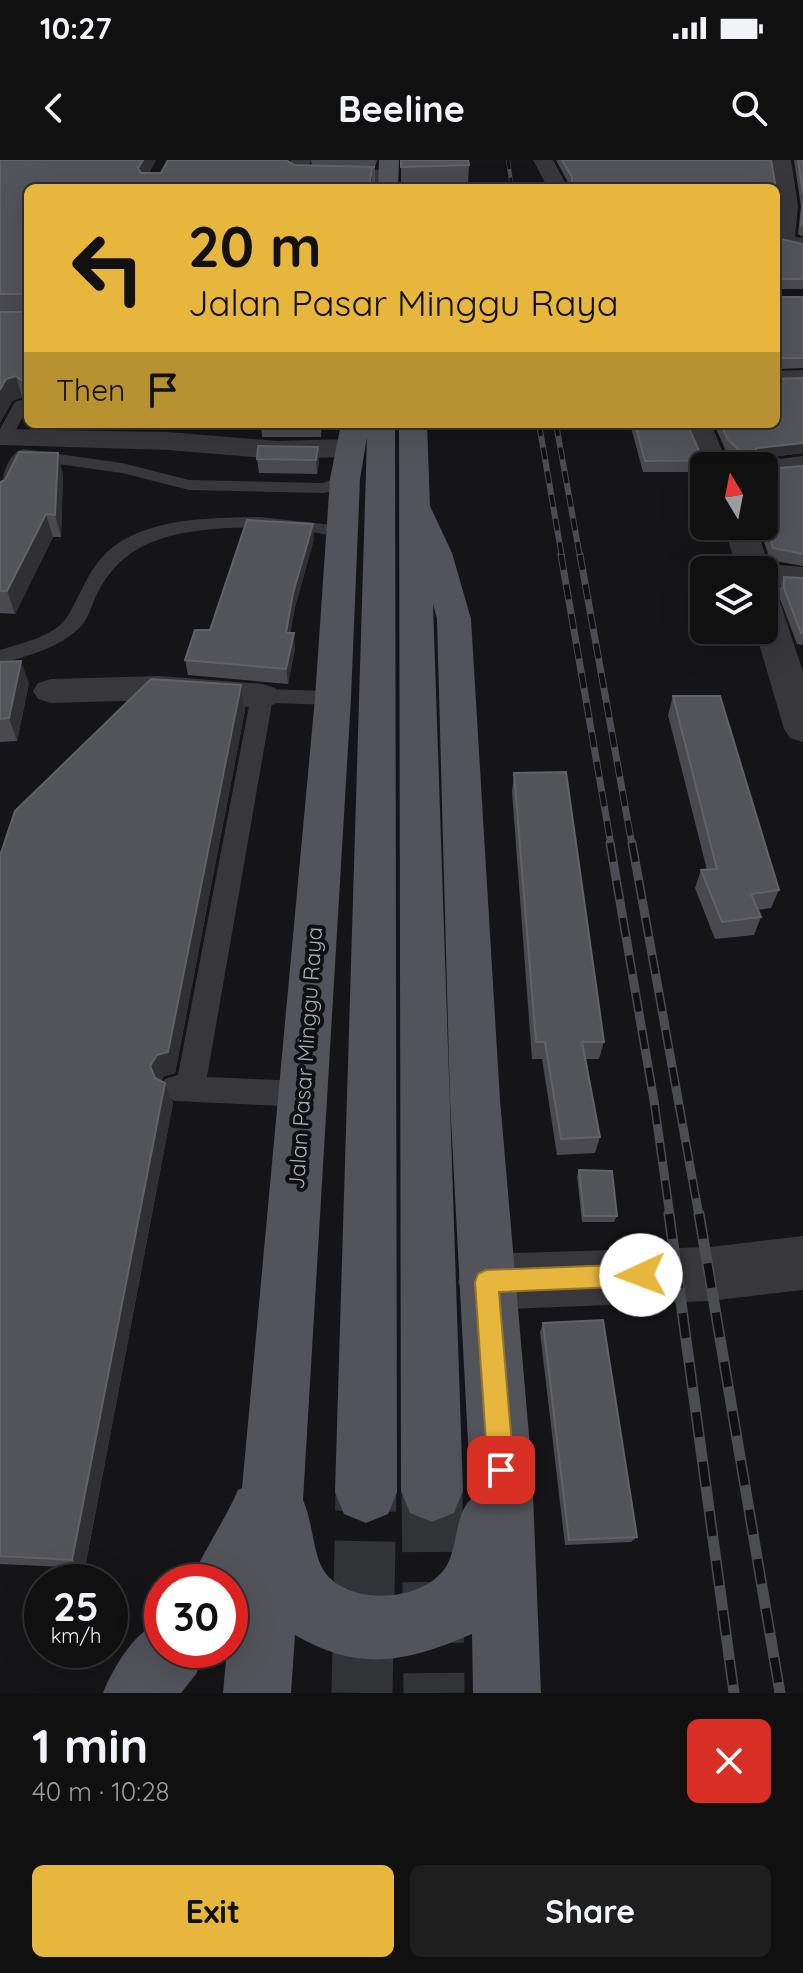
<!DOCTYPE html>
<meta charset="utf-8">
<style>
:root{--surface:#101011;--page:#1e1e1f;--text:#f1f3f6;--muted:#9c9d9f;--line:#303031;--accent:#e7b63d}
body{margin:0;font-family:Quicksand,sans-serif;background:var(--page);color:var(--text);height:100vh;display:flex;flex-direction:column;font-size:30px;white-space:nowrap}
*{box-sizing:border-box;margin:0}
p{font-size:26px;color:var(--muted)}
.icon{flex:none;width:44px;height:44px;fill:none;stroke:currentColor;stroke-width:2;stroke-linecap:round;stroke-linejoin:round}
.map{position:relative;height:1533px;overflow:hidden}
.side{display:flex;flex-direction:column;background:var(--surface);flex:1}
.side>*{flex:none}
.top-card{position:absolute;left:24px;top:24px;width:756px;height:244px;border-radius:12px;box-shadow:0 8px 32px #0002,0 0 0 2px var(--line);background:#e7b63d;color:#111;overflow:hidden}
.needle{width:52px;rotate:350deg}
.controls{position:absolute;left:690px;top:292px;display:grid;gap:16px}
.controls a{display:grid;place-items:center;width:88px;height:88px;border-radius:12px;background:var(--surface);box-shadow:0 8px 32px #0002,0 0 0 2px var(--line);font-size:40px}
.speed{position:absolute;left:24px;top:1404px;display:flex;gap:16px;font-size:40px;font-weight:700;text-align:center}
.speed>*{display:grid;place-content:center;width:104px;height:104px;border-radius:50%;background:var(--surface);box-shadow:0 8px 32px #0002,0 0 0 2px var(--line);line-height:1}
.speed small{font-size:20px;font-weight:400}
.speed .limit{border:12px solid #d22;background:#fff;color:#111}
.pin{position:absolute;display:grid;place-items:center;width:68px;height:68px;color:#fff;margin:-34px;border-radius:16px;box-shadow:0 4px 12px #0006}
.me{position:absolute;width:88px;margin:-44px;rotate:268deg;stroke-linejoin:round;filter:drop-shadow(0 0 6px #0008)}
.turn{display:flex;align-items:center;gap:28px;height:168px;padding:0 32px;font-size:36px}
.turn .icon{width:104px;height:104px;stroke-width:2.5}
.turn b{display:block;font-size:56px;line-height:68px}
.then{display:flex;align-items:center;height:76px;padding:0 32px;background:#0003;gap:16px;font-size:30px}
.round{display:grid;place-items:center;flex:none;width:84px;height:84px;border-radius:12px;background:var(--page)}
.head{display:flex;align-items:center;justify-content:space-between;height:136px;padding:0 32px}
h1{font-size:48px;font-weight:700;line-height:60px}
.button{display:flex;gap:16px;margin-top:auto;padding:16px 32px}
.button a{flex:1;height:92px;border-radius:12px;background:var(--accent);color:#111;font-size:32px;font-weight:700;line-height:92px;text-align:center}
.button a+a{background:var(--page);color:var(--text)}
.status{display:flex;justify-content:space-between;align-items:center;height:56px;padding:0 40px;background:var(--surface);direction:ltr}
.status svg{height:22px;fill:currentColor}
header{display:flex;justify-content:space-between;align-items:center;height:104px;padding:0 32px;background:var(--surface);font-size:36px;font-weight:700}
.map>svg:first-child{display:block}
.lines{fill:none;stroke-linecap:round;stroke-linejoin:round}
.primary-tunnel{stroke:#323337;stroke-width:61;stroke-dasharray:61 30;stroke-linecap:butt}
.service{fill:#37373c;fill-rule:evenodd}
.minor{fill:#37373c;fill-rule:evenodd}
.primary{fill:#53545b;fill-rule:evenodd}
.rail-far4-casing{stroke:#4c4d53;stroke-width:4}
.rail-far3-casing{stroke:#4c4d53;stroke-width:6}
.rail-far2-casing{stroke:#4c4d53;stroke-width:7}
.rail-far1-casing{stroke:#4c4d53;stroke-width:9}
.rail-casing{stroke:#4c4d53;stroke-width:11}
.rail-far4{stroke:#101012;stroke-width:3;stroke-dasharray:9;stroke-linecap:butt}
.rail-far3{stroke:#101012;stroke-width:4;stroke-dasharray:12;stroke-linecap:butt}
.rail-far2{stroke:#101012;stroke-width:5;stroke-dasharray:15;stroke-linecap:butt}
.rail-far1{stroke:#101012;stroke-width:6;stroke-dasharray:19;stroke-linecap:butt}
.rail{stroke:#101012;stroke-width:8;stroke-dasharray:25;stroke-linecap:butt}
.wall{fill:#49494f}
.shaded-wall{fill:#303034}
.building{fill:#53545a;stroke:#616268;stroke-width:2}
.route{fill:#e7b63d;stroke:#967628;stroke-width:2}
.labels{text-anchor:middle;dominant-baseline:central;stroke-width:8;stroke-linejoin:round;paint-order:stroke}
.street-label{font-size:22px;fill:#a8acb6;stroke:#101012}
</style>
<div class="status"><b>10:27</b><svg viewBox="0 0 49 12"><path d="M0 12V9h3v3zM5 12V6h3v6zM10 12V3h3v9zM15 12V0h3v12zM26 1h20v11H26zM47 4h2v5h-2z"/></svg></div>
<header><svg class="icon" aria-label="back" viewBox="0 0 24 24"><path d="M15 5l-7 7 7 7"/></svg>Beeline<svg class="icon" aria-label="search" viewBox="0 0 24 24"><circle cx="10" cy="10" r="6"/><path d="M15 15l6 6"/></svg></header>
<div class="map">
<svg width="803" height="1533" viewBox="0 0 803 1533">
<rect width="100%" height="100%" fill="#151517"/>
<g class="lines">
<!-- primary-tunnel -->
<g class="primary-tunnel">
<path d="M432 1331 434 1533"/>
<path d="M362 1533 366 1332"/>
</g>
<!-- service -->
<g class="service">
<path d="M21 240 27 242 28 247 10 281H0V269L15 242Z"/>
<path d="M23 289 122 303 189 320 323 323 345 314 354 319 342 330 323 333 189 330 122 313 29 300 9 341 0 346C0 329 3 295 23 289Z"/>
<path d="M260 357 351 367 353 371C343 381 321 373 307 371 262 366 211 365 167 377 133 386 110 406 95 438 91 447 89 457 82 465 63 487 27 496 0 504V490C22 483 57 476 69 454 81 433 89 409 107 392 145 357 212 358 260 357Z"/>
<path d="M262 529 333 531 341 533 344 538 341 543 333 545 272 543 207 917 302 921 312 925 317 934 312 943 302 947 175 941 165 937 160 928 165 919 178 915 251 536 254 531Z"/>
</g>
<!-- minor -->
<g class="minor">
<path d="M291 0H311L308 9 388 10 398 16 388 22 297 21 287 15Z"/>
<path d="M533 0H553L568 28H548Z"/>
<path d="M771 0H791L798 46 795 77 803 78V92L776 86 778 46Z"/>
<path d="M803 210V226L776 227V211Z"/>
<path d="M683 264H711L723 293 737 306H704L700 303Z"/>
<path d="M0 269 168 272 277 281 349 279 359 282 363 288 359 294 349 297 277 299 168 290 0 285Z"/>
<path d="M803 296V314L764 317V306H751L754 302Z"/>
<path d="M724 366H756L768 404 803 407V427L764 424V410H737Z"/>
<path d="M764 435 776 438 781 445 803 512V582L790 578 784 569 755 470H764Z"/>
<path d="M160 516 262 524 275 528 280 536 275 544 262 548 160 540 51 543 38 539 33 531 38 523 51 519Z"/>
<path d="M803 1076V1130L710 1141 486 1150 466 1141 458 1122 466 1103 486 1094 710 1087Z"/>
</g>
<!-- primary -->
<g class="primary">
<path d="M379 0H399L398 28H378Z"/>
<path d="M341 264H395L397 1332 388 1354 366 1363 344 1354 335 1332 367 277 360 319 351 538 303 1340C313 1362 313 1395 324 1411 349 1448 429 1442 448 1403 458 1383 455 1355 471 1339L450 940 437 459 433 444 463 1331 454 1353 432 1362 410 1353 401 1331 399 264H427L430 346 452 393 471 459 500 940 532 1310 541 1533H473L472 1474C406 1502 360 1513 295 1475L291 1533H223L227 1490H230V1422H190C204 1390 224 1362 238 1330L242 1328 315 538 330 319Z"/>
<path d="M162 1460V1490H206L196 1514 181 1533H103C114 1506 134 1472 162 1460Z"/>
</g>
<!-- rail-far4 casing -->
<g class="rail-far4-casing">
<path id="rail-far4" d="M508 0 512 28"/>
</g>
<!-- rail-far3 casing -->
<g class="rail-far3-casing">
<g id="rail-far3">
<path d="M539 264 562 397"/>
<path d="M556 264 580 397"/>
</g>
</g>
<!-- rail-far2 casing -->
<g class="rail-far2-casing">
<g id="rail-far2">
<path d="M561 395 611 685"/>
<path d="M580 395 632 685"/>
</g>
</g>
<!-- rail-far1 casing -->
<g class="rail-far1-casing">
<g id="rail-far1">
<path d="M610 683 654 941 670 1056"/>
<path d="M632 683 699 1056"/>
</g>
</g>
<!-- rail casing -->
<g class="rail-casing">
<g id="rail">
<path d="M669 1054 734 1533"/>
<path d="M699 1054 780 1533"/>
</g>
</g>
<!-- rail-far4 -->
<use href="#rail-far4" class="rail-far4"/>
<!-- rail-far3 -->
<use href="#rail-far3" class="rail-far3"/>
<!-- rail-far2 -->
<use href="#rail-far2" class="rail-far2"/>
<!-- rail-far1 -->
<use href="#rail-far1" class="rail-far1"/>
<!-- rail -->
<use href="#rail" class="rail"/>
</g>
<!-- wall -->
<g class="wall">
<path d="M0 0H156L149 13H161L288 0V1L294 5 312 6 311 0H377L375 7V25H372V28H28V242L22 237 12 241 0 263Z"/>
<path d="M401 0 469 5 468 23 401 25Z"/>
<path d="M556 0H771L776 28H571Z"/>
<path d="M794 0H803V77L798 74 801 46Z"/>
<path d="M776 78 803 84V129H776V137H803V208L777 209V219L803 218V293L763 298 767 309 803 306V406L770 400 759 366H764V306H704V312H643L630 264H687L700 293 707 298 732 297 726 291 714 264H776Z"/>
<path d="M261 264H322L321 277H262Z"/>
<path d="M318 287 319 301 317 314 259 313 257 299Z"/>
<path d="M0 311V322L63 315 61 377H53L15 454 0 453Z"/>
<path d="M313 364 314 379 295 447 290 473 295 488 288 524 188 515 185 500 210 470Z"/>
<path d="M784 417 803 418V485L797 484 780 439V428Z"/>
<path d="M0 502 29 523 17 581 0 582Z"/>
<path d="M241 525 245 550 175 913 164 916 161 921 165 923 173 943 85 1408 0 1404V696Z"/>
<path d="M673 536 779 730 771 748 758 750 761 757 754 775 715 779 695 728 701 710H707L668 555Z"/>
<path d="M514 613 604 882 599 899H586L600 977 595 993 557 995 542 899H532L512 632Z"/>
<path d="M579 1010 617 1056 614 1062H582L577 1016Z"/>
<path d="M543 1163 637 1377 631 1382 565 1385 540 1172Z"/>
</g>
<!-- shaded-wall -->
<g class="shaded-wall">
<path d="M143 0H156L141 27 138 8Z"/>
<path d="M372 7V28H369Z"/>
<path d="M16 216 22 237 12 241 0 263V230L6 219Z"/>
<path d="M803 283V293L754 299 751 295 757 288Z"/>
<path d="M318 287 319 301 317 314 316 300Z"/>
<path d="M58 293 63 315 61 377 55 355Z"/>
<path d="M46 354 53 377 15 454 7 431Z"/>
<path d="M313 364 314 379 295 447 288 487 286 473 293 433Z"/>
<path d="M294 473 295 488 288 524 286 509Z"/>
<path d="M21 501 29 523 17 581 9 558Z"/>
<path d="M241 525 245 550 175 913 164 916 157 927 150 906Z"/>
<path d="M165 923 173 943 85 1408 72 1400Z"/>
</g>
<!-- building -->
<g class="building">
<path d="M0 0H143L138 8 141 13H161L168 0H286L294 5 375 7H372L369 28H28V222H24L16 216 6 219 0 230V152H25V134H0Z"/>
<path d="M401 0H468L469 5 401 7Z"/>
<path d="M562 0H771L776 28H580L577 24H572V17Z"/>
<path d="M798 0H803V34Z"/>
<path d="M776 29 777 37 776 78Z"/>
<path d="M803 40V66L801 65Z"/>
<path d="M776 78 803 84V119H776V137H803V198H777V219L803 218V283L757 288 751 295 764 298 767 309 803 306V394L773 388 764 360V306H740L738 300 645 301 635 264H687L700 293 707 298 742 297V293L728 280 721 264H776Z"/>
<path d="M258 286 318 287 316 300 257 299Z"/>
<path d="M19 292 58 293 55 355 46 354 7 431H0V322L5 320Z"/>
<path d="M247 360 313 364 293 433 286 473H294L286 509 185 500 195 470H210Z"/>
<path d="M784 417 803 418V473H801L784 428Z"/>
<path d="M21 501 9 558 0 559V502Z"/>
<path d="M151 519 241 525 168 892 157 895 150 906 155 918 165 923 72 1400 0 1396V696L15 651Z"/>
<path d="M673 536H720L779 730 751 734 761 757 722 762 701 710 717 709Z"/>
<path d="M566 612 604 882H582L600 977 561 979 545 882H536L514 613Z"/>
<path d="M579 1010 612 1011 617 1056H584Z"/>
<path d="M603 1160 637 1377 569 1380 543 1163Z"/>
</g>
<!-- route -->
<path class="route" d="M641 1104 649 1107 652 1115 649 1123 641 1126 499 1132 514 1310 510 1319 501 1323 492 1319 488 1310 475 1122 478 1114 486 1110Z"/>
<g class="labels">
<!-- street labels -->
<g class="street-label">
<text transform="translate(305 898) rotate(-86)">Jalan Pasar Minggu Raya</text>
</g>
</g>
</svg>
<div class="controls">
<a><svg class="needle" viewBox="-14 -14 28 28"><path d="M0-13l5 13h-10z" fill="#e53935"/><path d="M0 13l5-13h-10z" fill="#9c9d9f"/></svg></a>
<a><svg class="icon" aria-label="layers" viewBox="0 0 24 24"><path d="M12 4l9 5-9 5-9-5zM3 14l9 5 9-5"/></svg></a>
</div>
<div class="speed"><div>25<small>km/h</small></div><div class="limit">30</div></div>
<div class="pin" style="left:501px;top:1310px;background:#d93025"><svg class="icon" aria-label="arrive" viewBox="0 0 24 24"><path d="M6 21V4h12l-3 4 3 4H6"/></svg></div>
<svg class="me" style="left:641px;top:1115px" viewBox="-20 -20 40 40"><circle r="19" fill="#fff"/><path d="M0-13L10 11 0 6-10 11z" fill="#e7b63d"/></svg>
<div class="top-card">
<div class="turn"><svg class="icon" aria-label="left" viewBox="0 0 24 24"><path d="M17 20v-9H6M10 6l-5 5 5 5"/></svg><div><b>20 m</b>Jalan Pasar Minggu Raya</div></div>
<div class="then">Then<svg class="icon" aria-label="arrive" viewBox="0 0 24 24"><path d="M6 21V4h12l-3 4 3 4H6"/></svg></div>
</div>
</div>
<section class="side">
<div class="head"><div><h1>1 min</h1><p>40 m · 10:28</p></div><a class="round" style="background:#d93025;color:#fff"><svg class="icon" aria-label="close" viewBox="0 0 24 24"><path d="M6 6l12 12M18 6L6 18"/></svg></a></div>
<div class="button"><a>Exit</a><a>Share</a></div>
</section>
